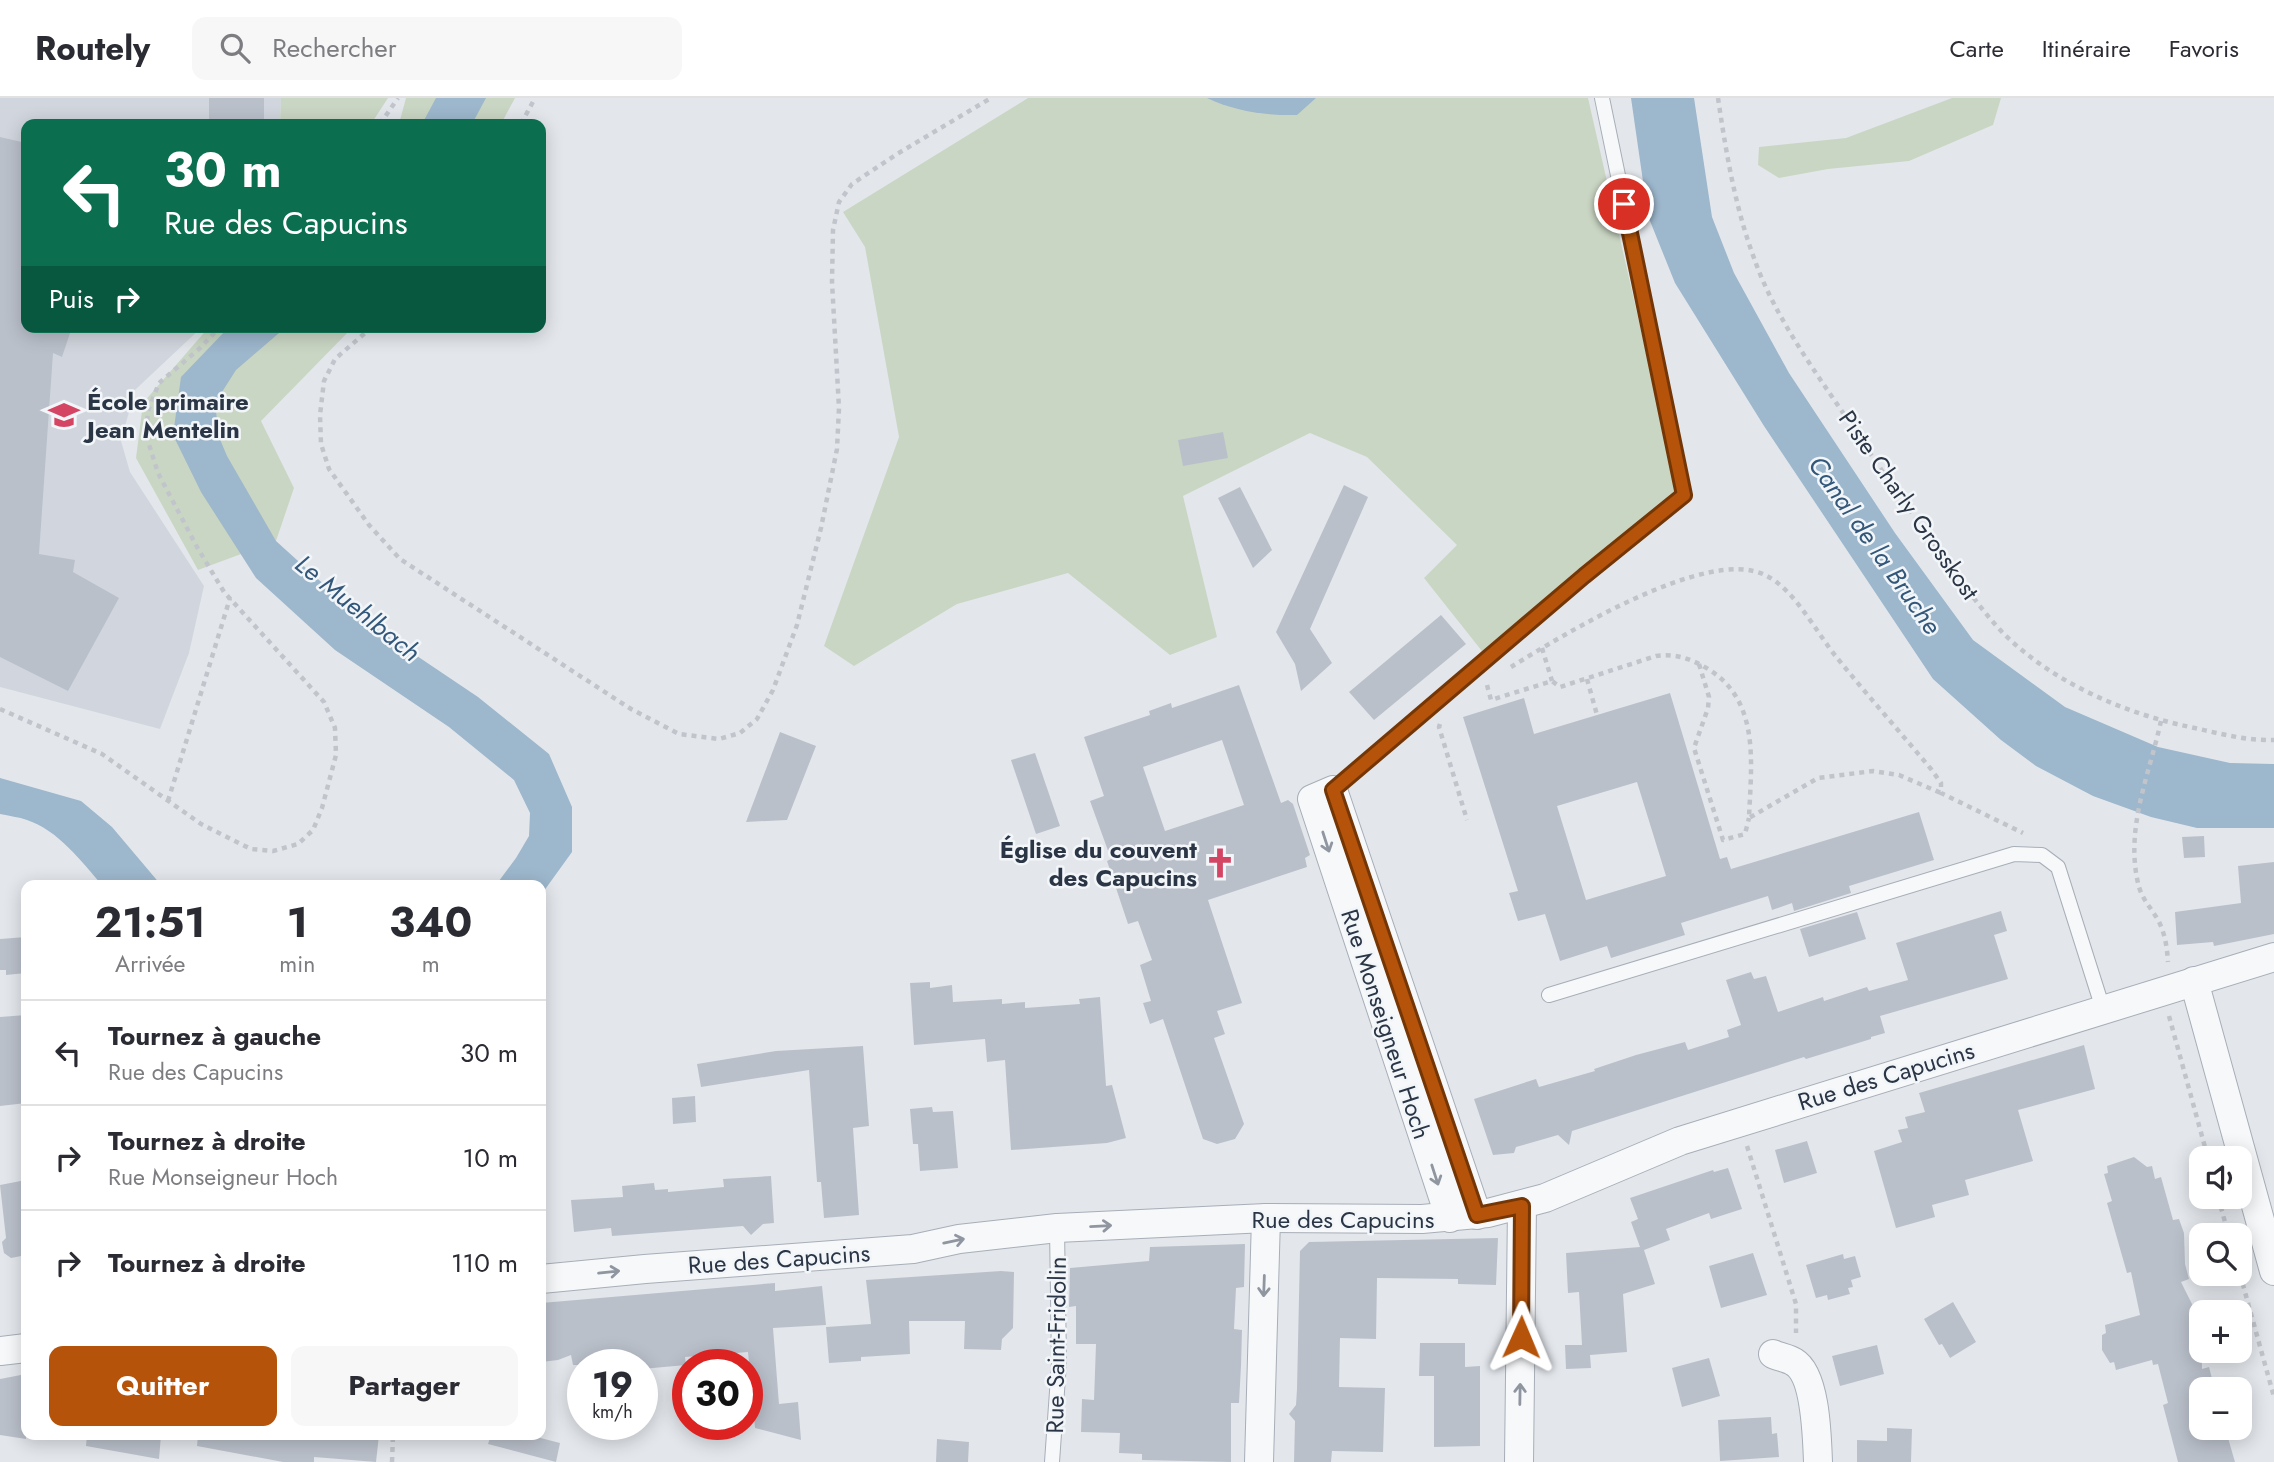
<!DOCTYPE html>
<html lang="fr">
<meta charset="utf-8">
<style>
:root{--surface:#fff;--page:#f7f7f7;--text:#2b2b33;--muted:#7c7c81;--line:#e1e1e2;--accent:#b45309}
body{margin:0;font-family:Jost,sans-serif;background:var(--page);color:var(--text);height:100vh;display:flex;flex-direction:column;font-size:26px;white-space:nowrap}
*{box-sizing:border-box;margin:0}
p{font-size:23px;color:var(--muted)}
.icon{flex:none;width:38px;height:38px;fill:none;stroke:currentColor;stroke-width:2;stroke-linecap:round;stroke-linejoin:round}
.map{position:relative;flex:1;overflow:hidden}
.side{position:absolute;left:21px;top:782px;width:525px;height:560px;display:flex;flex-direction:column;background:var(--surface);border-radius:14px;box-shadow:0 4px 18px #0003}
.side>*{flex:none}
.hud{position:absolute;left:21px;top:21px;width:525px;height:214px;border-radius:14px;box-shadow:0 4px 18px #0003;background:#0b6e4f;color:#fff;overflow:hidden}
.fabs{position:absolute;left:2189px;top:1048px;display:grid;gap:14px}
.fabs a{display:grid;place-items:center;width:63px;height:63px;border-radius:14px;background:var(--surface);box-shadow:0 4px 18px #0003;font-size:35px}
.speed{position:absolute;left:567px;top:1251px;display:flex;gap:14px;font-size:35px;font-weight:700;text-align:center}
.speed>*{display:grid;place-content:center;width:91px;height:91px;border-radius:50%;background:var(--surface);box-shadow:0 4px 18px #0003;line-height:1}
.speed small{font-size:18px;font-weight:400}
.speed .limit{border:10px solid #d22;background:#fff;color:#111}
.pin{position:absolute;display:grid;place-items:center;width:60px;height:60px;color:#fff;margin:-30px;border:4px solid #fff;border-radius:50%;box-shadow:0 2px 7px #0007}
.me{position:absolute;width:77px;margin:-38px;rotate:1deg;stroke-linejoin:round;filter:drop-shadow(0 0 5px #0008)}
.turn{display:flex;align-items:center;gap:24px;height:147px;padding:0 28px;font-size:32px}
.turn .icon{width:91px;height:91px;stroke-width:2.5}
.turn b{display:block;font-size:49px;line-height:60px}
.then{display:flex;align-items:center;height:66px;padding:0 28px;background:#0003;gap:14px;font-size:26px}
.eta{display:flex;justify-content:space-evenly;align-items:center;height:119px;text-align:center}
.eta b{font-size:42px;font-weight:700;line-height:49px}
.primary-button{display:flex;gap:14px;margin-top:auto;padding:14px 28px}
.primary-button a{flex:1;height:80px;border-radius:14px;background:var(--accent);color:#fff;font-size:28px;font-weight:700;line-height:80px;text-align:center}
.primary-button a+a{background:var(--page);color:var(--text)}
ul{padding:0;list-style:none}
li{display:flex;align-items:center;gap:21px;height:105px;padding:0 28px;border-top:2px solid var(--line)}
li div{flex:1}
li b{display:block;font-size:26px}
li em{font-style:normal}
header{display:flex;align-items:center;gap:42px;box-sizing:border-box;height:98px;padding:0 35px;background:var(--surface);border-bottom:2px solid var(--line)}
header strong{font-size:33px}
nav{display:flex;gap:38px;margin-inline-start:auto;font-size:24px}
.search{width:490px;height:63px;background:var(--page);display:flex;align-items:center;gap:18px;box-sizing:border-box;padding:0 24px;border-radius:14px;color:var(--muted);font-size:26px}
.map>svg:first-child{display:block}
.built{fill:#d1d6de}
.green{fill:#cad6c4}
.water{fill:#9db7cc}
.building{fill:#bac0ca;fill-rule:evenodd}
.lines{fill:none;stroke-linecap:round;stroke-linejoin:round}
.lane-casing{stroke:#a8aeb7;stroke-width:16}
.street-casing{stroke:#a8aeb7;stroke-width:30}
.path{stroke:#c1c5cb;stroke-width:4.5;stroke-dasharray:5 5;stroke-linecap:butt}
.lane{stroke:#f6f8fa;stroke-width:14}
.street{stroke:#f6f8fa;stroke-width:28}
.oneway{stroke:#9096a0}
.route-casing{stroke:#753606;stroke-width:18}
.route{stroke:#b45309;stroke-width:12}
.labels{text-anchor:middle;dominant-baseline:central;stroke-width:5;stroke-linejoin:round;paint-order:stroke}
.poi-label{font-size:24px;font-weight:bold;fill:#2a3545;stroke:#f3f6f9;text-anchor:start}
.street-label{font-size:24px;fill:#2a3545;stroke:#f3f6f9}
.water-label{font-size:26px;font-style:italic;fill:#32577a;stroke:#f3f6f9}
</style>
<header>
<strong>Routely</strong>
<div class="search"><svg class="icon" aria-label="search" viewBox="0 0 24 24"><circle cx="10" cy="10" r="6"/><path d="M15 15l6 6"/></svg>Rechercher</div>
<nav><a>Carte</a><a>Itinéraire</a><a>Favoris</a></nav>
</header>
<div class="map">
<svg width="2274" height="1364" viewBox="0 0 2274 1364">
<rect width="100%" height="100%" fill="#e3e7ec"/>
<!-- built -->
<path class="built" d="M0 0H281L280 26H26V229H202L135 292 121 343 130 374 204 488 189 555 160 631 0 589Z"/>
<!-- green -->
<g class="green">
<path d="M281 0H388L371 26H280Z"/>
<path d="M406 0H515L501 26H396L400 22Z"/>
<path d="M1028 0H1588L1680 404 1493 567 1424 480 1457 447 1367 359 1310 335 1183 398 1217 539 1170 557 1068 475 957 506 854 568 824 548 899 339 865 149 843 114Z"/>
<path d="M1952 0H2001L1993 27 1909 63 1828 71 1779 80 1758 67 1759 49 1846 40Z"/>
<path d="M209 229H353L261 323 294 390 276 443 198 472 136 360 143 305Z"/>
</g>
<!-- water -->
<g class="water">
<path d="M436 0H486L472 26H422Z"/>
<path d="M1207 0H1316L1297 17C1268 18 1233 13 1207 0Z"/>
<path d="M1631 0H1694L1712 119 1734 175 1789 275 1895 435 1973 542 2065 609 2158 649 2230 665 2274 666V730H2197L2151 719 2093 698 2036 668 2001 642 1933 581 1764 328 1675 185 1648 118Z"/>
<path d="M229 229H286L236 272 215 305 219 339 227 358 276 443 362 521 478 599 549 656 572 709V754L541 797V788L496 787 516 760 529 738 530 715 514 682 449 629 335 552 256 480 201 394 173 337 181 279Z"/>
<path d="M0 680 81 703 112 729 161 787H102C82 764 58 732 27 722 19 719 9 718 0 716Z"/>
</g>
<!-- building -->
<g class="building">
<rect x="209" y="0" width="55" height="26"/>
<path d="M0 39 26 45V229H72L62 259 53 255 39 456 75 462 73 474 119 500 68 593 0 559Z"/>
<path d="M1223 334 1228 360 1183 368 1178 342Z"/>
<path d="M1344 387 1368 399 1310 531 1332 565 1301 593 1295 566 1276 534Z"/>
<path d="M1240 389 1272 452 1253 470 1218 400Z"/>
<path d="M1441 517 1466 546 1374 622 1349 594Z"/>
<path d="M1239 587 1281 705 1288 702 1293 706 1310 757 1305 760 1307 769 1208 802 1242 905 1217 913 1225 936 1214 940 1244 1026 1235 1041 1217 1046 1203 1041 1163 921 1150 926 1143 905 1151 903 1140 867 1152 862 1138 823 1128 826 1107 763 1111 761 1090 703 1104 698 1084 639 1150 617 1149 613 1171 605 1172 610ZM1222 642 1244 707 1165 733 1143 669Z"/>
<path d="M1670 595 1720 761 1727 759 1731 771 1919 714 1934 762 1849 788 1851 795 1794 813 1792 805 1772 812 1768 798 1681 825 1685 837 1611 860 1607 848 1560 863 1545 816 1518 823 1509 795 1518 793 1463 619 1524 600 1534 636ZM1637 684 1666 778 1586 802 1557 708Z"/>
<path d="M780 634 816 648 787 722 746 724Z"/>
<path d="M1035 655 1060 728 1036 736 1011 662Z"/>
<path d="M2204 738 2205 759 2184 760 2182 739Z"/>
<path d="M2274 764V836L2214 848 2213 844 2177 847 2175 814 2241 805 2238 768Z"/>
<path d="M2001 813 2007 833 1994 837 2008 881 1880 918 1885 935 1871 939V941L1806 961 1804 959 1572 1033 1569 1047 1558 1037 1516 1049 1514 1055 1493 1057 1474 1001 1536 981 1539 989 1595 973 1594 971 1636 957 1685 944 1688 952 1729 939 1727 932 1741 927 1726 882 1751 874 1754 881 1766 878 1778 914 1823 899 1824 903 1867 889 1869 893 1908 882 1896 845Z"/>
<path d="M1857 814 1866 841 1809 859 1800 831Z"/>
<path d="M26 839V875L6 877V872H0V841Z"/>
<path d="M930 884V890L952 887 953 904 1002 901V906L1025 904V910L1080 906 1079 901 1100 899 1106 988 1112 987 1126 1040 1107 1045 1011 1052 1005 962 987 964 985 941 914 947 910 885Z"/>
<path d="M26 917V1005L0 1008V919Z"/>
<path d="M2084 947 2095 991 2018 1012 2033 1063 1965 1082 1969 1097 1932 1107 1935 1119 1896 1130 1874 1053 1902 1044 1898 1032 1908 1030 1905 1019 1925 1014 1919 995Z"/>
<path d="M863 948 869 1028 853 1030 859 1117 824 1120 821 1084H817L809 972 701 989 697 966 776 953Z"/>
<path d="M695 998 696 1024 673 1026 672 1000Z"/>
<path d="M932 1009 933 1014 953 1013 958 1070 920 1073 918 1046H913L910 1011Z"/>
<path d="M1807 1043 1817 1075 1784 1085 1775 1052Z"/>
<path d="M2134 1059 2147 1069 2152 1068 2155 1081 2161 1079 2173 1122 2179 1121 2184 1135 2185 1166 2189 1181 2181 1184 2201 1224 2202 1271 2209 1269 2215 1292H2202V1330H2229L2231 1338 2228 1340 2235 1364H2178L2163 1307 2168 1305 2158 1266 2153 1267 2152 1262 2116 1272 2114 1264 2110 1265 2102 1252V1237L2106 1235 2105 1227 2140 1217 2131 1174 2127 1175 2107 1105 2112 1103 2104 1076 2108 1075 2107 1068Z"/>
<path d="M1728 1070 1742 1111 1711 1121 1709 1115 1666 1131 1670 1142 1644 1152 1655 1186 1623 1196 1627 1254 1590 1257 1591 1270 1566 1271 1565 1247H1582L1579 1194 1568 1195 1566 1155 1640 1149 1631 1124 1638 1121 1630 1100 1713 1072 1714 1074Z"/>
<path d="M771 1078 774 1125 763 1126 751 1137 743 1128 612 1138 611 1130 574 1134 571 1102 623 1099 622 1088 654 1085 655 1092 668 1091V1094L724 1089 723 1081Z"/>
<path d="M26 1082V1157L11 1160 4 1155 3 1150 2 1144 6 1140 0 1087Z"/>
<path d="M1498 1140 1496 1187 1458 1186V1181L1377 1180 1376 1241 1340 1240 1339 1289 1385 1290 1383 1354 1332 1353 1331 1364H1294L1295 1323 1289 1316 1296 1307 1297 1291 1300 1153 1309 1144Z"/>
<path d="M1245 1146 1244 1189 1236 1190 1234 1231 1242 1232 1241 1268 1239 1305H1231V1364L1142 1362V1356L1119 1355 1120 1335 1081 1334 1082 1301 1094 1302 1096 1246H1076V1208L1069 1209 1070 1170 1149 1163 1150 1149Z"/>
<path d="M1753 1155 1767 1197 1721 1210 1709 1168Z"/>
<path d="M1843 1156 1844 1161 1855 1158 1861 1179 1851 1182 1853 1189 1848 1190 1850 1196 1828 1202 1827 1197 1816 1200 1806 1167Z"/>
<path d="M1001 1173 1014 1174 1013 1230 1002 1241 1001 1252 964 1251 965 1223H909L910 1256 861 1259V1263L829 1265 826 1229 871 1226 866 1182Z"/>
<path d="M775 1185V1193L822 1188 826 1227 773 1230 779 1306 798 1304 801 1342 755 1330 748 1254 685 1259 686 1267 642 1271V1267H573L571 1257 558 1262 541 1264V1205Z"/>
<path d="M1953 1204 1976 1244 1950 1260 1942 1246 1939 1247 1924 1221Z"/>
<path d="M1420 1245H1465V1269L1480 1268V1348L1434 1349V1278H1419Z"/>
<path d="M1877 1247 1884 1276 1840 1288 1832 1258Z"/>
<path d="M1709 1260 1720 1298 1682 1309 1672 1270Z"/>
<path d="M26 1276V1341L0 1337V1281Z"/>
<path d="M1771 1319 1772 1336 1777 1335 1779 1359 1720 1363 1718 1322Z"/>
<path d="M1887 1330 1912 1331 1911 1364H1857V1342L1887 1343Z"/>
<path d="M87 1337H161L159 1361 86 1348Z"/>
<path d="M198 1337H379L376 1364 314 1359V1364H283L197 1348Z"/>
<path d="M491 1337H529L560 1345 556 1364 488 1346Z"/>
<path d="M937 1341 969 1344 968 1364H936Z"/>
</g>
<g class="lines">
<!-- lane casing -->
<g class="lane-casing">
<g id="lane">
<path d="M1333 692 1584 478 1684 397 1602 0"/>
<path d="M1549 897 2014 756 2042 757 2058 769 2103 911"/>
<path d="M1052 1364 1059 1265 1057 1130"/>
</g>
</g>
<!-- street casing -->
<g class="street-casing">
<g id="street">
<path d="M2194 883 2274 1173"/>
<path d="M1450 1120 1312 701 1333 692 1477 1117"/>
<path d="M541 1181 645 1171 913 1151 959 1141 1057 1130 1266 1120 1422 1121 1488 1115 1545 1100 1680 1043 2274 859"/>
<path d="M0 1253 26 1250"/>
<path d="M1773 1256C1779 1259 1788 1260 1794 1264 1816 1277 1817 1340 1818 1364"/>
<path d="M1259 1364 1266 1120"/>
<path d="M1519 1364 1522 1108"/>
</g>
</g>
<!-- path -->
<g class="path">
<path d="M1718 0C1726 54 1735 109 1754 160 1775 221 1820 280 1856 334 1884 377 1914 418 1944 460 1963 485 1981 512 2003 535 2052 584 2123 615 2190 629 2218 635 2246 643 2274 642"/>
<path d="M380 26 398 0"/>
<path d="M521 26 535 0"/>
<path d="M372 229 335 261 324 283 320 317 321 346 329 371 369 427 400 461 631 611 679 636 719 641 740 635 757 621 773 592 797 527 821 430 837 351 839 310 832 184 833 132 839 104 852 86 897 56 991 0"/>
<path d="M1542 550 1552 583"/>
<path d="M1699 566 1709 599 1708 610 1694 650 1723 742 1745 736 1749 720"/>
<path d="M1511 569C1563 537 1707 448 1765 477 1795 491 1817 536 1838 561 1868 598 1900 634 1931 671L1941 685V695L2023 735"/>
<path d="M1587 581 1597 617"/>
<path d="M1487 587 1491 602 1552 583 1560 589 1656 558C1675 555 1692 561 1708 571 1761 603 1751 667 1749 720L1818 680 1873 673 1899 677 1941 695"/>
<path d="M0 611 102 656 201 726 251 751 273 753 298 746 313 732 322 710 336 657 335 630 324 604 224 494 197 449 158 375 146 337 148 313 159 285 199 251 220 229"/>
<path d="M2161 623C2149 678 2124 732 2139 789 2143 802 2151 810 2158 822 2165 835 2167 849 2168 864"/>
<path d="M1440 626 1439 629 1467 722"/>
<path d="M168 703 230 500"/>
<path d="M2169 918 2208 1060"/>
<path d="M1747 1048 1796 1206V1235"/>
<path d="M2218 1099 2229 1138"/>
<path d="M2240 1176 2274 1299"/>
<path d="M392 1364 393 1337"/>
</g>
<!-- lane -->
<use href="#lane" class="lane"/>
<!-- street -->
<use href="#street" class="street"/>
</g>
<!-- one-way arrows -->
<defs><path id="oneway-shaft" d="M-6 0H5M1.5-3L5.5 0L1.5 3" fill="none" stroke-width="1.6" stroke-linecap="round" stroke-linejoin="round" transform="scale(1.75)"/></defs>
<g class="oneway">
<use href="#oneway-shaft" transform="translate(1326 744) rotate(72)"/>
<use href="#oneway-shaft" transform="translate(1435 1077) rotate(72)"/>
<use href="#oneway-shaft" transform="translate(1101 1128) rotate(-3)"/>
<use href="#oneway-shaft" transform="translate(954 1143) rotate(-12)"/>
<use href="#oneway-shaft" transform="translate(609 1174) rotate(-6)"/>
<use href="#oneway-shaft" transform="translate(1264 1188) rotate(92)"/>
<use href="#oneway-shaft" transform="translate(1520 1296) rotate(-89)"/>
</g>
<g class="lines">
<!-- route casing -->
<g class="route-casing">
<path id="route" d="M1521 1239 1522 1108 1477 1117 1333 692 1584 478 1684 397 1624 106"/>
</g>
<!-- route -->
<use href="#route" class="route"/>
</g>
<!-- icons -->
<defs>
<g id="school-bare" transform="scale(2.415)"><path d="M0-5L7-2L0 1L-7-2ZM-4 1L0 2.5L4 1V4Q0 6-4 4Z" fill="#d44564" stroke="#f3f6f9" stroke-width="2.5" paint-order="stroke"/></g>
<g id="church-bare" transform="scale(2.415)"><path d="M-1.2-6h2.4v3.5h3.3v2.4h-3.3V6h-2.4V-.1h-3.3v-2.4h3.3Z" fill="#d44564" stroke="#f3f6f9" stroke-width="2.5" paint-order="stroke"/></g>
</defs>
<g fill-rule="evenodd">
<use href="#school-bare" x="64" y="317"/>
<use href="#church-bare" x="1220" y="765"/>
</g>
<g class="labels">
<!-- poi labels -->
<g class="poi-label">
<text x="87" y="303">École primaire<tspan x="87" dy="28">Jean Mentelin</tspan></text>
<text x="1197" y="751" text-anchor="end">Église du couvent<tspan x="1197" dy="28">des Capucins</tspan></text>
</g>
<!-- street labels -->
<g class="street-label">
<text transform="translate(1909 407) rotate(55)">Piste Charly Grosskost</text>
<text transform="translate(1386 926) rotate(72)">Rue Monseigneur Hoch</text>
<text transform="translate(1886 978) rotate(-17)">Rue des Capucins</text>
<text x="1343" y="1121">Rue des Capucins</text>
<text transform="translate(779 1161) rotate(-4)">Rue des Capucins</text>
<text transform="translate(1056 1247) rotate(-89)">Rue Saint-Fridolin</text>
</g>
<!-- water labels -->
<g class="water-label">
<text transform="translate(1875 447) rotate(55)">Canal de la Bruche</text>
<text transform="translate(358 510) rotate(39)">Le Muehlbach</text>
</g>
</g>
</svg>
<div class="fabs">
<a><svg class="icon" aria-label="sound" viewBox="0 0 24 24"><path d="M4 9h4l5-4v14l-5-4H4zM17 9q2 3 0 6"/></svg></a>
<a><svg class="icon" aria-label="search" viewBox="0 0 24 24"><circle cx="10" cy="10" r="6"/><path d="M15 15l6 6"/></svg></a>
<a>+</a>
<a>−</a>
</div>
<div class="speed"><div>19<small>km/h</small></div><div class="limit">30</div></div>
<div class="pin" style="left:1624px;top:106px;background:#d93025"><svg class="icon" aria-label="arrive" viewBox="0 0 24 24"><path d="M6 21V4h12l-3 4 3 4H6"/></svg></div>
<svg class="me" style="left:1521px;top:1239px" viewBox="-20 -20 40 40"><path d="M0-17L14 15 0 8-14 15z" fill="#b45309" stroke="#fff" stroke-width="4"/></svg>
<div class="hud">
<div class="turn"><svg class="icon" aria-label="left" viewBox="0 0 24 24"><path d="M17 20v-9H6M10 6l-5 5 5 5"/></svg><div><b>30 m</b>Rue des Capucins</div></div>
<div class="then">Puis<svg class="icon" aria-label="right" viewBox="0 0 24 24"><path d="M7 20v-9h11M14 6l5 5-5 5"/></svg></div>
</div>
<section class="side">
<div class="eta">
<div><b>21:51</b><p>Arrivée</p></div>
<div><b>1</b><p>min</p></div>
<div><b>340</b><p>m</p></div>
</div>
<ul>
<li><svg class="icon" aria-label="left" viewBox="0 0 24 24"><path d="M17 20v-9H6M10 6l-5 5 5 5"/></svg><div><b>Tournez à gauche</b><p>Rue des Capucins</p></div><em>30 m</em></li>
<li><svg class="icon" aria-label="right" viewBox="0 0 24 24"><path d="M7 20v-9h11M14 6l5 5-5 5"/></svg><div><b>Tournez à droite</b><p>Rue Monseigneur Hoch</p></div><em>10 m</em></li>
<li><svg class="icon" aria-label="right" viewBox="0 0 24 24"><path d="M7 20v-9h11M14 6l5 5-5 5"/></svg><div><b>Tournez à droite</b></div><em>110 m</em></li>
</ul>
<div class="primary-button"><a>Quitter</a><a>Partager</a></div>
</section>
</div>
